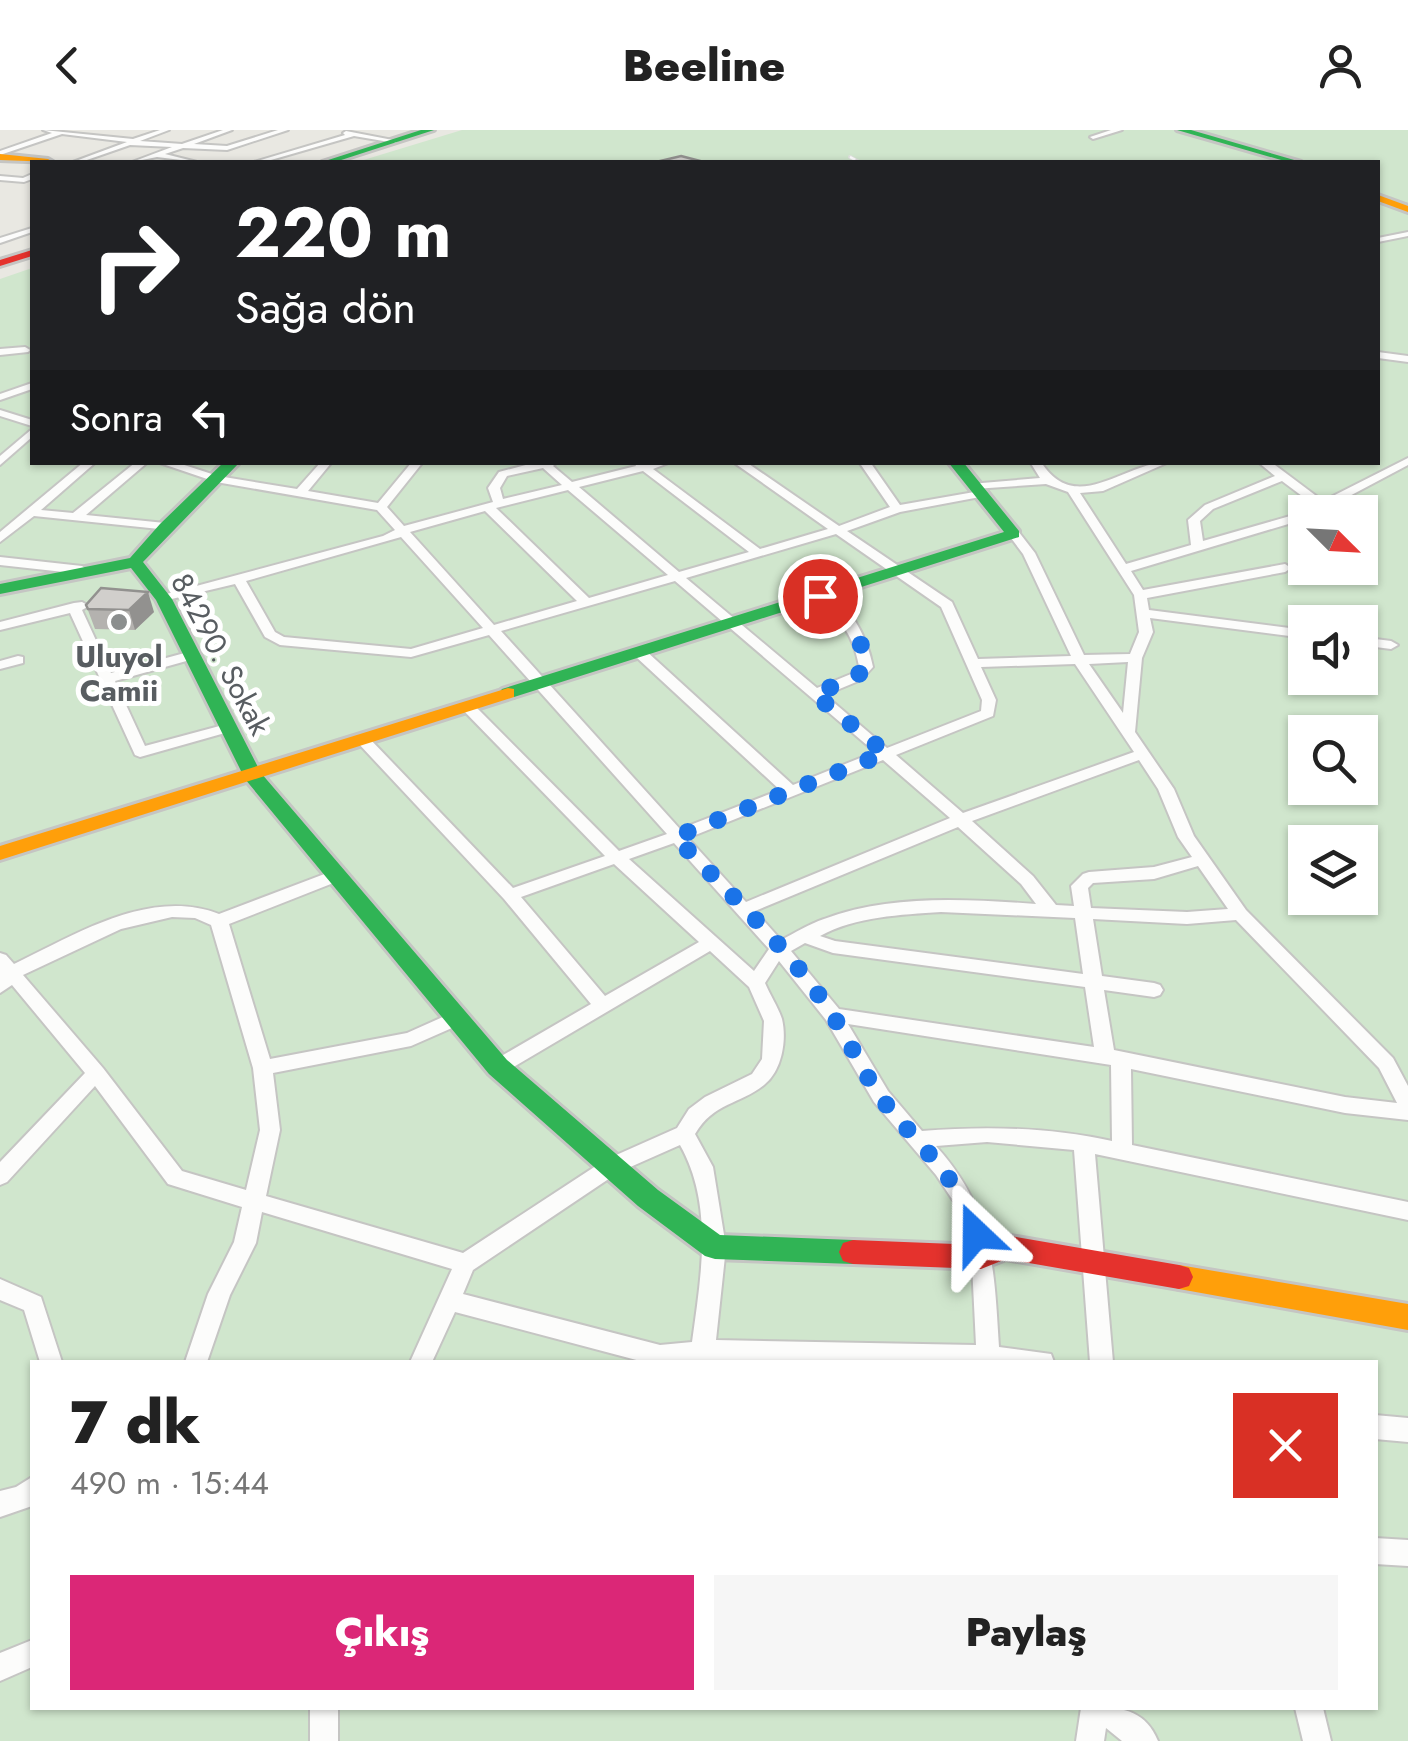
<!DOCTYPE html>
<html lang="tr">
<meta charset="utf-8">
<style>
:root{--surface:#fff;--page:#f6f6f6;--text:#222;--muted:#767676;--accent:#db2777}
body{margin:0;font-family:Jost,sans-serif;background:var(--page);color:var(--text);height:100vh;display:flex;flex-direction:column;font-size:38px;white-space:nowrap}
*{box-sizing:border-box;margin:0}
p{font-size:32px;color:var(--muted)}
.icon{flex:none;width:55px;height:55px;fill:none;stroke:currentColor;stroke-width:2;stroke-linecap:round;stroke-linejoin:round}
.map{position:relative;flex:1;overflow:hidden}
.drawer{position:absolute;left:30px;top:1230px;width:1348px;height:350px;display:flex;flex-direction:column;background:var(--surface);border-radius:0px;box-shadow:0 2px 8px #0004}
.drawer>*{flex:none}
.hud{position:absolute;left:30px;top:30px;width:1350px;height:305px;border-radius:0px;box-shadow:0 2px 8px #0004;background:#202124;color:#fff;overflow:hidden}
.needle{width:65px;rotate:114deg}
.fabs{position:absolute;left:1288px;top:365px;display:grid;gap:20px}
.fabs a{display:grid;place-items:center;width:90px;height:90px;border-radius:0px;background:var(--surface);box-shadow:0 2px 8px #0004;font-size:50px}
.pin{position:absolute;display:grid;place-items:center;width:85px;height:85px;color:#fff;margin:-42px;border:5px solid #fff;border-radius:50%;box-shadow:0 2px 10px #0007}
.me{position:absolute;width:110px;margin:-55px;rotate:337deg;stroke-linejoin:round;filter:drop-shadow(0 0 8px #0008)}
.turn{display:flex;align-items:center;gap:35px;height:210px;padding:0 40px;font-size:45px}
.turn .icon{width:130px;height:130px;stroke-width:2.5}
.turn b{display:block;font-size:70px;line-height:85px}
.then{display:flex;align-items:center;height:95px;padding:0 40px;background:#0003;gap:20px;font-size:38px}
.round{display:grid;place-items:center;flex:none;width:105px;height:105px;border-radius:0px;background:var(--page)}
.headline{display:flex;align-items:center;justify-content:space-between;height:170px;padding:0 40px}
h1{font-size:60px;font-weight:800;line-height:75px}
.cta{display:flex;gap:20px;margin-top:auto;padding:20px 40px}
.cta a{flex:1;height:115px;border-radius:0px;background:var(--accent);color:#fff;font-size:40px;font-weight:800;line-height:115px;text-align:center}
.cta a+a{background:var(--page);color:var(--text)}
header{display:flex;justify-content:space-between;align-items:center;height:130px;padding:0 40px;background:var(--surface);font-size:45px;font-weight:800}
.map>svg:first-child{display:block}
.green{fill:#d0e6cd;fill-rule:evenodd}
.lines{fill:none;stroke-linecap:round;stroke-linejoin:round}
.street-casing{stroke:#c5c5c3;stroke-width:4}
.fast-casing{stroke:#c5c5c3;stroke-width:6}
.slow-casing{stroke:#c5c5c3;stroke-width:6}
.jam-casing{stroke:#c5c5c3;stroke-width:6}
.street{fill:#fcfcfb;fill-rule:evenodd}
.fast{fill:#30b455;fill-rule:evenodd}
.slow{fill:#ff9f0a;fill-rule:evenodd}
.jam{fill:#e5322d;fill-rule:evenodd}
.rail-casing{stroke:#e1e1e0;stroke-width:4}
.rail{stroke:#fff;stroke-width:2.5;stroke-dasharray:6;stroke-linecap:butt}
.wall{fill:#b4b2af}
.shaded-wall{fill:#92918f}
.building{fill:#d1cfcc;stroke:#92918f;stroke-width:2.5}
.route{stroke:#1a73e8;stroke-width:18;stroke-dasharray:0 32.4}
.poi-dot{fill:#8b8e8e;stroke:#fff;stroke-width:4}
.labels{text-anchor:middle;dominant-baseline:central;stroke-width:10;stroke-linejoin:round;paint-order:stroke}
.far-street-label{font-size:30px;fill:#585d61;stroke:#fff}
.far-poi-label{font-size:30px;font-weight:bold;fill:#585d61;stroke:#fff}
</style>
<header><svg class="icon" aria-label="back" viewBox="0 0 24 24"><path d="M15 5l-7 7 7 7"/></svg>Beeline<svg class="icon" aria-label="person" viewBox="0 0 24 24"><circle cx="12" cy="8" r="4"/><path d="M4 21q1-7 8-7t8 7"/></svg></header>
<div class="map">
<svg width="1408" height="1611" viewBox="0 0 1408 1611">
<rect width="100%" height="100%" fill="#e9e8e2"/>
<!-- green -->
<path class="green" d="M462 0H1408V1611H0V149L32 138V332H1378V32H357ZM1305 382H1360V438H1305ZM1305 492H1360V548H1305ZM1305 602H1360V658H1305ZM1305 712H1360V768H1305ZM32 1232H1375V1578H32Z"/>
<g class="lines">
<!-- street casing -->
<g class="street-casing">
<g id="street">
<path d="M43 0 133 9 160 0H169L140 11 182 14 223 0H232L194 14 227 16 278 0H288L227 20 183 18 165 24 197 32 157 27 132 32 172 17 130 15 81 32H73L127 12 62 4 0 25V21L52 3Z"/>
<path d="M1111 0H1122L1093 9 1090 7Z"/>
<path d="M346 1 398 11 395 13 354 6 264 32H254L345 5 343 3Z"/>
<path d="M32 44V49L24 52 0 50V46L23 48Z"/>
<path d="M32 98V102L0 113V108Z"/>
<path d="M1408 102V106L1378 112V108Z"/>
<path d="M25 217 30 220 28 222 0 225V219Z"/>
<path d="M1378 222 1408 226V232L1378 228Z"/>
<path d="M32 253V259L0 270V264Z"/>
<path d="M0 280 32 290V296L0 286Z"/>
<path d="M32 299V307L0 335V326Z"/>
<path d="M1408 328V335L1327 378 1318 382H1305V389L1131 441 1143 460 1285 434 1291 438 1285 442 1147 468 1149 480 1305 500V508L1150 488 1153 502 1142 528 1135 602 1174 659 1194 706 1246 780 1393 928 1408 956V990L1345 983 1131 939 1132 1015 1408 1072V1090L1095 1024 1113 1232H1090L1074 1020 987 1012 936 1016C993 1079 994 1136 999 1217L1051 1224 1054 1232H644L455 1182 432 1232H410L452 1139 262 1082 256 1113 230 1165 207 1232H185L208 1164 234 1112 242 1077 168 1054 95 956 7 1052 0 1055V1032L85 943 12 855 0 863V823L6 825 14 834C75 805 150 757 219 784L335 740 341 742 343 746 341 750 229 794 270 929 407 903 454 882 461 884 463 889 461 894 411 916 273 943 280 1000 266 1066 463 1123 605 1030 677 998 689 979 705 967 752 944 762 929 764 891 749 857 710 821 505 942H491L488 937 491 932 591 874 504 769 358 613V607H368L513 758 605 726 463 580V574H473L619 721 667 704 489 505 411 527 280 515 265 507 235 454 159 472V466L383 406 395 400 377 380 216 352 157 332H175L218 346 297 359 321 332H332L308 361 378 373 412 332H423L387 377 404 396 493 372 488 358 499 342 537 332H557L553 336 572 352 636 336 634 332H671L653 339 760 419 828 399 733 332H746L839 396 890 377 859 332H870L900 375 980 361 986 364 980 367 900 382 847 401 952 472 978 529 1071 526 1023 424 1008 404 1014 400 1018 401 1035 423 1084 525 1130 524 1139 502 1134 465 1068 362 1046 354 974 359 968 356 970 354 1040 348 1030 332H1041C1076 387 1124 332 1169 332L1103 361 1080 363 1126 434 1191 415 1188 390 1205 375 1275 346 1258 332H1271L1323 371ZM543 338 562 355 503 369 500 358 507 346ZM643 341 749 422 679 442 579 357ZM1282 351 1314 375 1304 382 1203 411 1200 391 1213 379ZM568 360 668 445 589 468 496 378ZM485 381 577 471 494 495 410 402ZM836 404 941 477 982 570 981 581 887 618 825 565 861 550 873 537C868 510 848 463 815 464L814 467C839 491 852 499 859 536L851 544 817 558 686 448ZM401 407 483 498 411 519 284 507 275 502 246 451ZM675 451 875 622 793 655 645 520H635V526L780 660 680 699 501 501ZM1128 532 1123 583 1089 534ZM1075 534 1134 622 963 683 896 625 993 586 996 570 981 537ZM883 630 950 688 746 772 688 708ZM1139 630 1158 659 1178 707 1192 727 1154 737 1089 742 1083 744 1071 756 1074 776 1056 775 1033 746 972 691ZM958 697 1021 754 1036 774C967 769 890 764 824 789 809 794 795 803 781 810L755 781ZM674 713 769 819 754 841 629 729ZM614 734 699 812 605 866 521 767ZM1198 736 1228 779 1187 782 1091 778 1088 758 1093 753 1154 749ZM941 782 1075 788 1083 844 835 811 820 806C857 786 900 785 941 782ZM172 787 195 788 211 795 253 938 260 1000 246 1060 182 1041 103 938 23 845 121 799ZM1093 789 1187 794 1236 790 1379 938 1397 973 1345 967 1114 920 1104 860 1154 867 1160 865 1163 860 1160 855 1154 853 1102 846ZM805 813 833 823 1085 857 1094 917 839 879 791 821ZM779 831 826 890 874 972 936 1045 954 1072 964 1098 972 1134 976 1215 716 1210 726 1117 713 1037 695 1004C714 972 739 975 764 955 782 941 787 910 782 889 778 877 770 865 765 853ZM848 894 1111 935 1112 1011C1048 997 986 996 922 1001L888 961ZM680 1015C714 1075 701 1146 692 1212L660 1215 463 1164 473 1140 619 1042Z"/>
<path d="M84 332H96L41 380 73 383 136 332H148L86 385 165 393 169 394V400L34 386 0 412V402Z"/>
<path d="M0 427 82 436 88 440 82 444 0 435Z"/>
<path d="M74 473 82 472 89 476 82 480 111 543 192 521 199 525 197 528 115 551 145 616 227 594 234 598 232 601 140 627 135 625 70 483 0 500V492Z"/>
<path d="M1360 507 1391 511 1398 515 1391 519 1360 515Z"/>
<path d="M18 526 23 527V533L0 539V531Z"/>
<path d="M0 1149 41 1167 62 1232H40L24 1180 0 1170Z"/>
<path d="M1375 1285 1408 1288V1312L1375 1309Z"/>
<path d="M32 1347V1376L0 1387V1361L16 1357Z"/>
<path d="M1375 1408 1408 1410V1436L1375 1434Z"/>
<path d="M32 1510V1537L0 1551V1523Z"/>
<rect x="310" y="1578" width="28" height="33"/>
<path d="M1081 1578C1113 1576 1144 1576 1158 1611H1122L1106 1598 1104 1611H1076Z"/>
<path d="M1295 1578H1323L1331 1611H1303Z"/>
</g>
</g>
<!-- fast casing -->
<g class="fast-casing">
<g id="fast">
<path d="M421 0H434L335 32H322Z"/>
<path d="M1177 0H1191L1301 32H1288Z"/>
<path d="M224 332H240L143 432 172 469 261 643 507 930 658 1060 720 1105 853 1110 863 1113 867 1122 863 1131 853 1134 715 1129 705 1126 638 1076 489 944 245 649 156 470 131 438 0 464V454L130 428 160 394Z"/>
<path d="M948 332H963L1019 401V407L514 567H502L499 563 502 559 1004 402Z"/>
</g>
</g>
<!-- slow casing -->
<g class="slow-casing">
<g id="slow">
<path d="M0 24 48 29 53 32 0 30Z"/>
<path d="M1378 65 1408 76V82L1378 71Z"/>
<path d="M508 558 514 559V567L0 730V716Z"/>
<path d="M1179 1135 1408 1174V1200L1179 1159 1169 1156 1165 1147 1169 1138Z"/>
</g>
</g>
<!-- jam casing -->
<g class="jam-casing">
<g id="jam">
<path d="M32 120V126L0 136V130Z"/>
<path d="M1005 1105 1179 1135 1189 1138 1193 1147 1189 1156 1179 1159 1006 1129 981 1139 853 1134 843 1131 839 1122 843 1113 853 1110 980 1115Z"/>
</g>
</g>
<!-- street -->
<use href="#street" class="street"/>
<!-- fast -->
<use href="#fast" class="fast"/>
<!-- slow -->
<use href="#slow" class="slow"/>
<!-- jam -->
<use href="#jam" class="jam"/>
<!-- rail casing -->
<g class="rail-casing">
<path id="rail" d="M850 27 859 32"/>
</g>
<!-- rail -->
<use href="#rail" class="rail"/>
</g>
<!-- wall -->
<path class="wall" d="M86 475 154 482 135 500 95 499Z"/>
<!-- shaded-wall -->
<path class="shaded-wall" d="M148 462 154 482 135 500 129 480Z"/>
<!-- building -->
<g class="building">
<path d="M681 26 704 32H656Z"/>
<path d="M101 458 148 462 129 480 88 479 86 475Z"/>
</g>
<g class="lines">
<!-- route -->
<path class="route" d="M820 466C848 485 861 503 866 537L856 547 814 564 886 623 675 707C729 763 791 820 833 886 853 917 866 950 889 978 922 1018 962 1052 976 1104"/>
</g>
<!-- markers -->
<circle class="poi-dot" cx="119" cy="492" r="10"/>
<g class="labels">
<!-- far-street labels -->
<g class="far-street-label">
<text transform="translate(221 524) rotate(62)">84290. Sokak</text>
</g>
<!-- far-poi labels -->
<g class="far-poi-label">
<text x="119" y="526">Uluyol<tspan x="119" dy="34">Camii</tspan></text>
</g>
</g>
</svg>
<div class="fabs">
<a><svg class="needle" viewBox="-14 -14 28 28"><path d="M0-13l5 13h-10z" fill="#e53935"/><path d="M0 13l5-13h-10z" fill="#767676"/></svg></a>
<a><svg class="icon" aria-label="sound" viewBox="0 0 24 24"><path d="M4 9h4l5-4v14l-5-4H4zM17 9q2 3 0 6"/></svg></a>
<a><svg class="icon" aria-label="search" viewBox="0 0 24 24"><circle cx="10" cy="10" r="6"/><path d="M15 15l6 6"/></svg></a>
<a><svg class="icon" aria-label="layers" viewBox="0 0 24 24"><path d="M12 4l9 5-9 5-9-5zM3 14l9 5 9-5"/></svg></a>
</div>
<div class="pin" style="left:820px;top:466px;background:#d93025"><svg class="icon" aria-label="arrive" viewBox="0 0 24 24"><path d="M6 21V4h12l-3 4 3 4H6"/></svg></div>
<svg class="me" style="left:976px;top:1104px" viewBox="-20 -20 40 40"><path d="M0-17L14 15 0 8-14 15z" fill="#1a73e8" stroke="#fff" stroke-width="4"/></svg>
<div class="hud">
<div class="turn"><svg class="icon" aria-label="right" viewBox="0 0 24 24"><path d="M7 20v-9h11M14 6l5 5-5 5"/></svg><div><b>220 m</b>Sağa dön</div></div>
<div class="then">Sonra<svg class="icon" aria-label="left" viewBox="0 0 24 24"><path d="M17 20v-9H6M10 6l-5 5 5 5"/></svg></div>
</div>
<section class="drawer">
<div class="headline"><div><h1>7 dk</h1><p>490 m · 15:44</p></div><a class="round" style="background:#d93025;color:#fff"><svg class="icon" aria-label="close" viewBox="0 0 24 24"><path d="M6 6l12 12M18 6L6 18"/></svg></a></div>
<div class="cta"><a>Çıkış</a><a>Paylaş</a></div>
</section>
</div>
